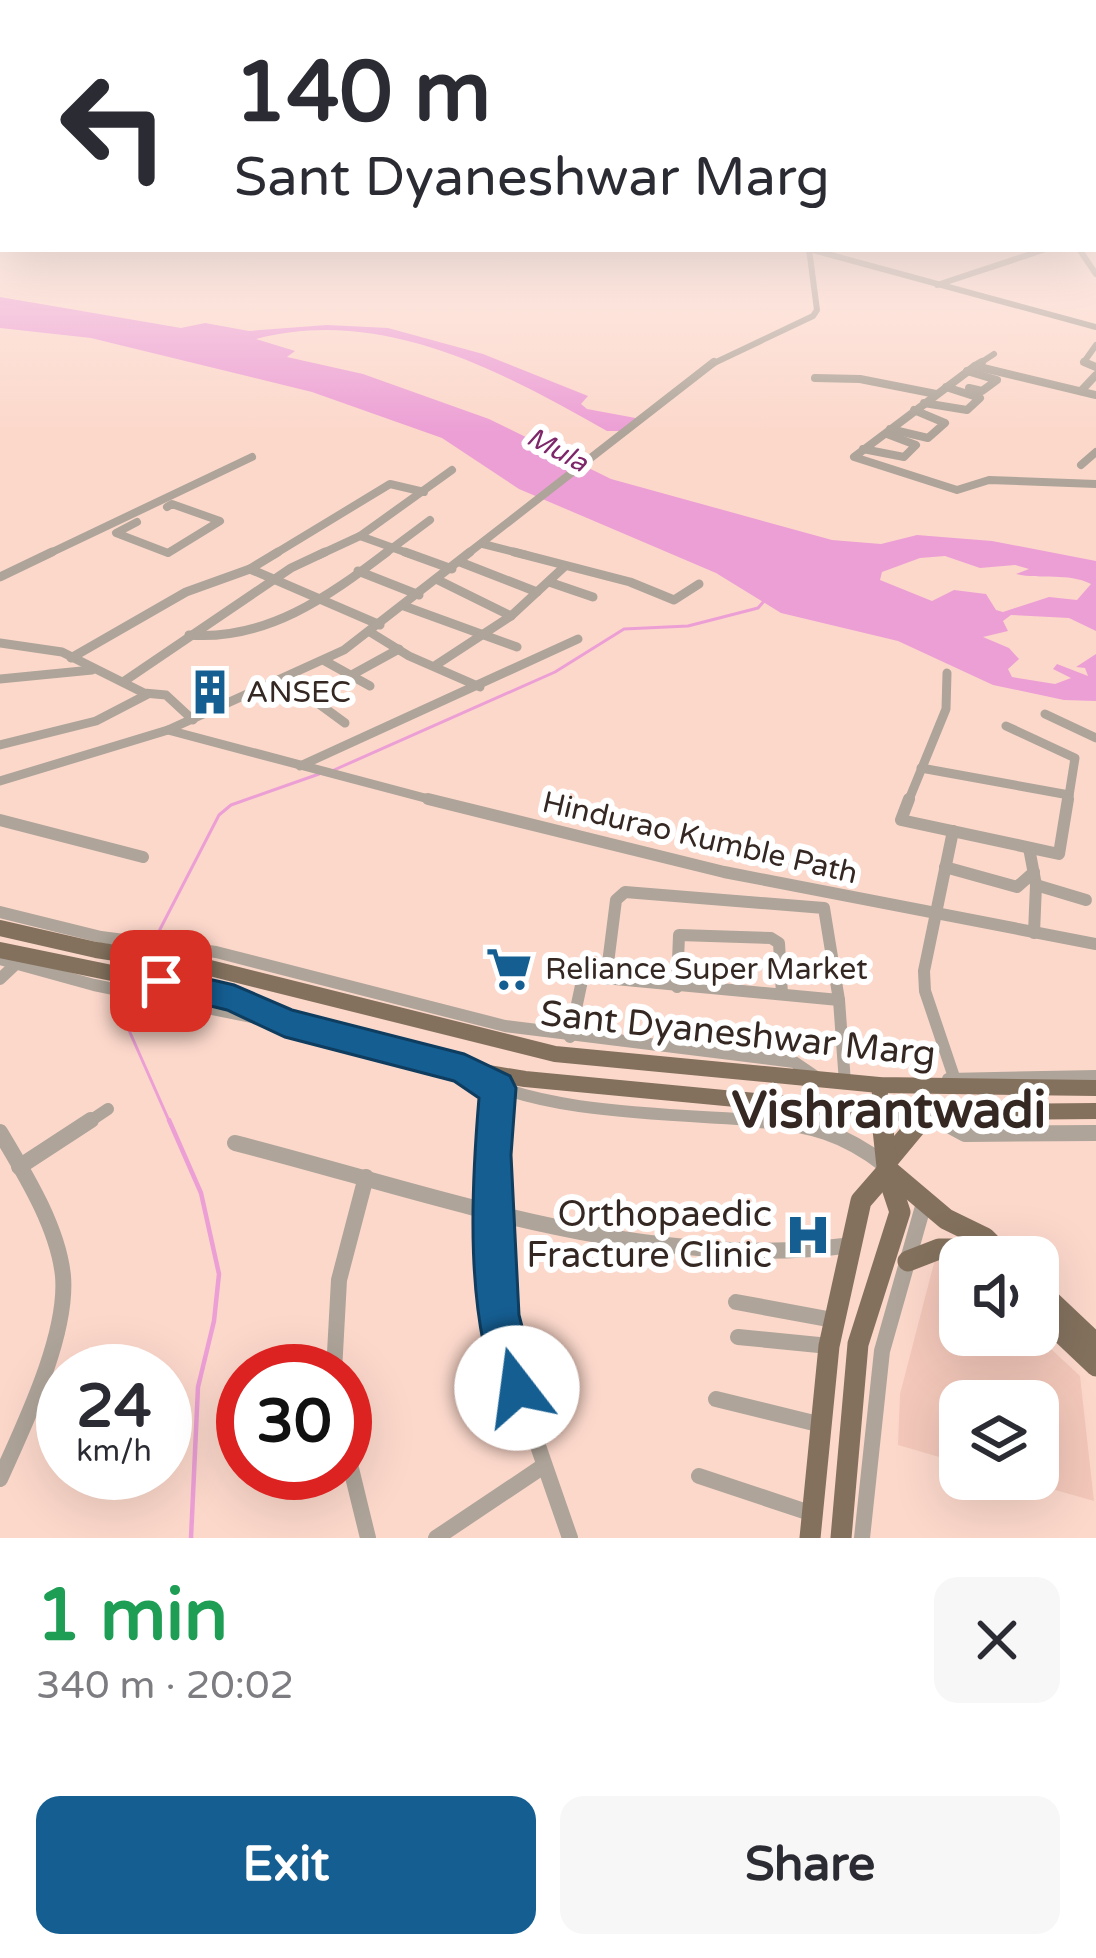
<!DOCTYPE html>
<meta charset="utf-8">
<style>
:root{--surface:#fff;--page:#f7f7f7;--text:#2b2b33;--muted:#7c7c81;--accent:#155e92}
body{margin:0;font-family:"Varela Round",sans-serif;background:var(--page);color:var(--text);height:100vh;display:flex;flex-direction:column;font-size:45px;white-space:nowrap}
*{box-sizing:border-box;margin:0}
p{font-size:39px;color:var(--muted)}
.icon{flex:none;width:66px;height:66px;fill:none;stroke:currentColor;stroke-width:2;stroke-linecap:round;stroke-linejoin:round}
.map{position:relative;height:1538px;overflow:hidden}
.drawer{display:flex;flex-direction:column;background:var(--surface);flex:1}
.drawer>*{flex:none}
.hud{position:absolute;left:0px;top:0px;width:1098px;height:252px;box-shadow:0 12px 48px #0002;background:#fff;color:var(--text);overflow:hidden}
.fabs{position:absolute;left:939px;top:1236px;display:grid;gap:24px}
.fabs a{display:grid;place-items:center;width:120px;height:120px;border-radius:24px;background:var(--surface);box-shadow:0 12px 48px #0002;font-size:60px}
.speed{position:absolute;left:36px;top:1344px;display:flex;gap:24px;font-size:60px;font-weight:700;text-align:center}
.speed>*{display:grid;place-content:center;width:156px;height:156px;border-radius:50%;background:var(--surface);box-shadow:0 12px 48px #0002;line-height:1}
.speed small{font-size:30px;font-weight:400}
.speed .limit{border:18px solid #d22;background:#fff;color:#111}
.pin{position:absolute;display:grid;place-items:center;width:102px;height:102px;color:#fff;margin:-51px;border-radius:24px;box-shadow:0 6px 18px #0006}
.me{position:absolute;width:132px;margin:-66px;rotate:345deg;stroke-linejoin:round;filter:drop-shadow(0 0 9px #0008)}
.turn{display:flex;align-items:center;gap:42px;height:252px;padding:0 36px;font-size:54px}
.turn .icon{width:156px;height:156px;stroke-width:2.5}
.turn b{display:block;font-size:84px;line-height:102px}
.round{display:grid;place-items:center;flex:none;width:126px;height:126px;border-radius:24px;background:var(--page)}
.overview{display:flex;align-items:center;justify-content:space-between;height:204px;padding:0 36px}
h1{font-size:72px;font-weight:800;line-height:90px;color:#1e9e55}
.cta{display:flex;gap:24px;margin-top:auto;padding:24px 36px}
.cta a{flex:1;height:138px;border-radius:24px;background:var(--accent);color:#fff;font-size:48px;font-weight:800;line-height:138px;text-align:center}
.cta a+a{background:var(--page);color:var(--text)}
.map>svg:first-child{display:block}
.built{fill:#f3c8ba}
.water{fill:#ec9fd5;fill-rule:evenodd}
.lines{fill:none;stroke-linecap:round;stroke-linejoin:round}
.stream-far1{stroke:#ec9fd5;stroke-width:3}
.stream{stroke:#ec9fd5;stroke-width:4.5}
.river{fill:#ec9fd5;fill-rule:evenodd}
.minor-far4{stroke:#aea499;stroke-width:6}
.minor-far3{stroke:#aea499;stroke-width:8}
.minor-far2{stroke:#aea499;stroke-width:9}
.minor-far1{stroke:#aea499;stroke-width:12}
.minor{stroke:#aea499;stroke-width:16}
.major-far1{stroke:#83715d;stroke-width:16}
.major{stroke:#83715d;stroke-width:21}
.route{fill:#155e92;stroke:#0e3d5f;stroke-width:3}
.labels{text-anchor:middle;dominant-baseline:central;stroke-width:12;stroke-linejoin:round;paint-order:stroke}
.far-water-label{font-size:27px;font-style:italic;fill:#7d2669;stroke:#fff}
.poi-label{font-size:30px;fill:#352823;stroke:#fff;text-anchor:start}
.street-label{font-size:30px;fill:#352823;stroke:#fff}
.near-street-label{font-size:36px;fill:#352823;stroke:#fff}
.near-poi-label{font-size:36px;fill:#352823;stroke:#fff;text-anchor:end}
.near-district-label{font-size:51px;font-weight:bold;fill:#352823;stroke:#fff}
</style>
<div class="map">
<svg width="1096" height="1538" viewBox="0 0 1096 1538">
<rect width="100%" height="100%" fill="#fcd8cb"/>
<!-- built -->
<path class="built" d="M939 1244 960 1263V1335H1036L1080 1376 1094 1501 1017 1479H1038V1401H960V1463L898 1445 900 1394Z"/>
<!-- water -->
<path class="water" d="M0 297 181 328 205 323 249 331 327 325 388 328 483 354 588 396 581 404 587 409 641 419 625 431H607C502 371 381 306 256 339L295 351 287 357 363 374 489 419 611 479 832 540 881 544 917 535 992 541 1096 561V631L1069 618 1011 615 1003 621 1008 631 983 637 1009 648 1019 659 1008 669 1012 677 1055 684 1071 678 1053 669 1057 664 1088 676 1085 668 1076 667 1096 654V701L1064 700 993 685 898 641 781 613 716 573 519 489 442 438 312 392 91 338 0 328ZM945 556 980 568 1015 565 1029 569 1016 574C1042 580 1067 572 1091 584L1077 600 1049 597 1003 612 996 610 986 594 954 590 932 601 880 580 882 572 920 558Z"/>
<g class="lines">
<!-- stream-far1 -->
<g class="stream-far1">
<path d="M334 770 555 672 624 629 688 626 758 608 765 600"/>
<path d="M155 939 219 815 231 805 319 774"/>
<path d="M132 998 124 1019 170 1123"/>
</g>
<!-- stream -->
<path class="stream" d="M169 1120 201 1193 219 1274 214 1321 198 1387 191 1538"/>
<!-- river -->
<path class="river" d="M509 457H517L581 491 579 494H569L509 463Z"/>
<!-- minor-far4 -->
<g class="minor-far4">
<path d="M809 249 1096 327"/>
<path d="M1079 249 1096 274"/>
<path d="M937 285 1046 249"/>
<path d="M710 365 813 316 817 310 809 249"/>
<path d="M977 365 994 354"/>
<path d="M1091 365 1084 362 1096 345"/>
</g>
<!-- minor-far3 -->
<g class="minor-far3">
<path d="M1084 362 1096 367"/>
<path d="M975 366 982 362"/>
<path d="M967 371 997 380 982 391 969 388"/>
<path d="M815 378 860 379 936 394"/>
<path d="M1081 391 1096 375"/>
<path d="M1096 395 975 366 854 457 957 490 989 480 1096 484"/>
<path d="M924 403 967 410 980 398 946 387"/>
<path d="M890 429 928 438 945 423 914 410"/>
<path d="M863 449 904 457 916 445 887 434"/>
<path d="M1081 465 1096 452"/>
<path d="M137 522 116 533 168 553 220 521 172 504 167 507"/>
<path d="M360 536 413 555"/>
<path d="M483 544 526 555"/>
<path d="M46 555 252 457"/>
<path d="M273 555 390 484 424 492"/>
<path d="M319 555 360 536 452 470"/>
<path d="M383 555 430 520"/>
<path d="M466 555 714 362"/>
</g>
<!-- minor-far2 -->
<g class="minor-far2">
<path d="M405 552 452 569"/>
<path d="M514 552 630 582 674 600 699 584"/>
<path d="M460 562 537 592"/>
<path d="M250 569 380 625"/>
<path d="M358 571 419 595"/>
<path d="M0 577 52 552"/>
<path d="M438 580 511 616"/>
<path d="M549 582 593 597"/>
<path d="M404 606 517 647"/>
<path d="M370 632 409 656 480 687"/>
<path d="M189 635C266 641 328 597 387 552"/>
<path d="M0 643 62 652 144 693 166 695 193 720"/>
<path d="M71 658 186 592 250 569 278 552"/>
<path d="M325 661 370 686"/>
<path d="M436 665 511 616 564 567"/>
<path d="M348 677 399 649"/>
<path d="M0 679 92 670"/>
<path d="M285 679 345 723"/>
<path d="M123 682 291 568 325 552"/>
<path d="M1045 714 1096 738"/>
<path d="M1006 726 1075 758 1068 802"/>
<path d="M168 730 440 802"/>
<path d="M0 745 96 721 148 694"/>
<path d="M300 766 578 639"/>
<path d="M921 768 1069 795"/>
<path d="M0 781 168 730 344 650 470 552"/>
<path d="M908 802 946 709 947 673"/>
</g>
<!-- minor-far1 -->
<g class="minor-far1">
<path d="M428 799 724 872 1096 944"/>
<path d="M909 799 901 820 1059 854 1068 799"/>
<path d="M0 820 143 857"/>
<path d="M953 831 924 971 925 991 954 1077"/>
<path d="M1029 848 1036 885 1034 933"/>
<path d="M945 867 1017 887 1034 872"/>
<path d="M1036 885 1086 900"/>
<path d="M0 912 101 937 216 952 505 1026 794 1062 816 1077"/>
<path d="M0 959 94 985 271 1021"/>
<path d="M0 979 17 963"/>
<path d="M606 979 616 900 625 892 824 908 839 1000 845 1083"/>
<path d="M677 987 679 935 771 938 779 943 782 994"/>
<path d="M570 1037 583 976 839 1000"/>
<path d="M466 1072C547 1119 697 1113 791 1123"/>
<path d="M948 1079 1096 1076"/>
<path d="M930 1115 945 1123"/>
<path d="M87 1123 108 1109"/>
<path d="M495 1123 498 1087"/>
</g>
<!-- minor -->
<g class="minor">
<path d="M496 1120 493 1155 504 1348 570 1538"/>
<path d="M758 1120C810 1124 844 1133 885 1165"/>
<path d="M939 1120 965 1134 1096 1133"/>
<path d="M0 1132C25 1174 58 1227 63 1276 68 1336 24 1425 0 1479"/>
<path d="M235 1143C435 1194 644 1273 852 1245"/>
<path d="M19 1167 91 1120"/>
<path d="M736 1302 833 1320"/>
<path d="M738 1337 829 1346"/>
<path d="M334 1371 339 1280 366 1177"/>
<path d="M716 1399 822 1425"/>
<path d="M345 1444 368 1538"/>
<path d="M699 1476 813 1514"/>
<path d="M436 1538 542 1467"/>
<path d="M862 1538 882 1351 924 1203"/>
</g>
<!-- major-far1 -->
<g class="major-far1">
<path d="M0 928 96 950 206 967 555 1054 879 1085 1096 1088"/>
<path d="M0 950 234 998 285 1022 464 1069 525 1079 881 1113 1096 1111"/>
<path d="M879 1085 883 1123"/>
<path d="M919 1123 927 1113"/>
</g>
<!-- major -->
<g class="major">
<path d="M887 1161 921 1120"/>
<path d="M888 1170 946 1219 985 1238 1004 1257"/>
<path d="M908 1261 939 1249H973"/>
<path d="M1038 1289 1096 1344"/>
<path d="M1038 1311 1096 1366"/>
<path d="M810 1538 829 1346 861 1201 888 1170"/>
<path d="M841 1538 858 1344 900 1212 888 1176 882 1120"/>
</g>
</g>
<!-- sky -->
<linearGradient id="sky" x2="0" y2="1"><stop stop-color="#a9ace0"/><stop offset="0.5" stop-color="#feede8"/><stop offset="1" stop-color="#feede8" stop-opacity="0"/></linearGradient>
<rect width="1096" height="432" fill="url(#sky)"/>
<!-- route -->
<path class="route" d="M161 968 234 985 292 1010 464 1054 510 1076 516 1088 511 1155 519 1315 538 1388 532 1403 517 1410 501 1403C465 1316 471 1192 479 1098L454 1081 285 1037 227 1010 149 991 145 981 149 972Z"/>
<!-- icons -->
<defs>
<g id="building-bare" transform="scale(3.6)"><path d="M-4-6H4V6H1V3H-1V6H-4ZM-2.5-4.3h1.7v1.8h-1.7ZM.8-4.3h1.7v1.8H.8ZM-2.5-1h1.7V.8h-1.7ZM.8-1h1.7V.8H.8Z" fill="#155e92" stroke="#fff" stroke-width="2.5" paint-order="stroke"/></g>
<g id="supermarket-bare" transform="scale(3.6)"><path d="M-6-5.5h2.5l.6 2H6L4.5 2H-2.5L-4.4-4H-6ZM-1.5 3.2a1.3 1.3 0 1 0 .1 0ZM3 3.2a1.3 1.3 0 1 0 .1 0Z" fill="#155e92" stroke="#fff" stroke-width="2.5" paint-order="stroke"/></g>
<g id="hospital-bare" transform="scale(3.6)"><path d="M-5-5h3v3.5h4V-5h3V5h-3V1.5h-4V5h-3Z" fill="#155e92" stroke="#fff" stroke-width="2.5" paint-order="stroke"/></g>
</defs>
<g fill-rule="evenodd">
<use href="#building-bare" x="210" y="692"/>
<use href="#supermarket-bare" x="509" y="969"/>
<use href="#hospital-bare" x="808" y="1235"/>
</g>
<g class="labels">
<!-- far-water labels -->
<g class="far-water-label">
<text transform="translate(557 450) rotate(28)">Mula</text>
</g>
<!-- poi labels -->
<g class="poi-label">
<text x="246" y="692">ANSEC</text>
<text x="545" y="969">Reliance Super Market</text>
</g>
<!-- street labels -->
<g class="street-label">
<text transform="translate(700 838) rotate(13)">Hindurao Kumble Path</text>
</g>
<!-- near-street labels -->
<g class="near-street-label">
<text transform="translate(738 1034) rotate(6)">Sant Dyaneshwar Marg</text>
</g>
<!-- near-poi labels -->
<g class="near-poi-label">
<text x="772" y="1214">Orthopaedic<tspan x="772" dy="41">Fracture Clinic</tspan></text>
</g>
<!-- near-district labels -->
<g class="near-district-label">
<text x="889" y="1111">Vishrantwadi</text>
</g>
</g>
</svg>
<div class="fabs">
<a><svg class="icon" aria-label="sound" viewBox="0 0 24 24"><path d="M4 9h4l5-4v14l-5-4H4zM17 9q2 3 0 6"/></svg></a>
<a><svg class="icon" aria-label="layers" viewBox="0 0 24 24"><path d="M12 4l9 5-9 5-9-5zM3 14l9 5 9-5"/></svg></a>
</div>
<div class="speed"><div>24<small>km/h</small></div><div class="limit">30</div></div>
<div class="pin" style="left:161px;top:981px;background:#d93025"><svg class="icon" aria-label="arrive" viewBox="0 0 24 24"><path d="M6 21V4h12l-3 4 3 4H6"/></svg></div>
<svg class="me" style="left:517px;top:1388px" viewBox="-20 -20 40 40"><circle r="19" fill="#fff"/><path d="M0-13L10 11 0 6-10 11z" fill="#155e92"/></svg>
<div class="hud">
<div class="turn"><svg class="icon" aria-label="left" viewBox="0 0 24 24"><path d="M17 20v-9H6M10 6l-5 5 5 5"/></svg><div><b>140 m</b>Sant Dyaneshwar Marg</div></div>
</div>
</div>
<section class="drawer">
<div class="overview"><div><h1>1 min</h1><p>340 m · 20:02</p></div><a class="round"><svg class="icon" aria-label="close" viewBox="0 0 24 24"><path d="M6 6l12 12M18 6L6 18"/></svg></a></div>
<div class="cta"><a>Exit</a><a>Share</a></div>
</section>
